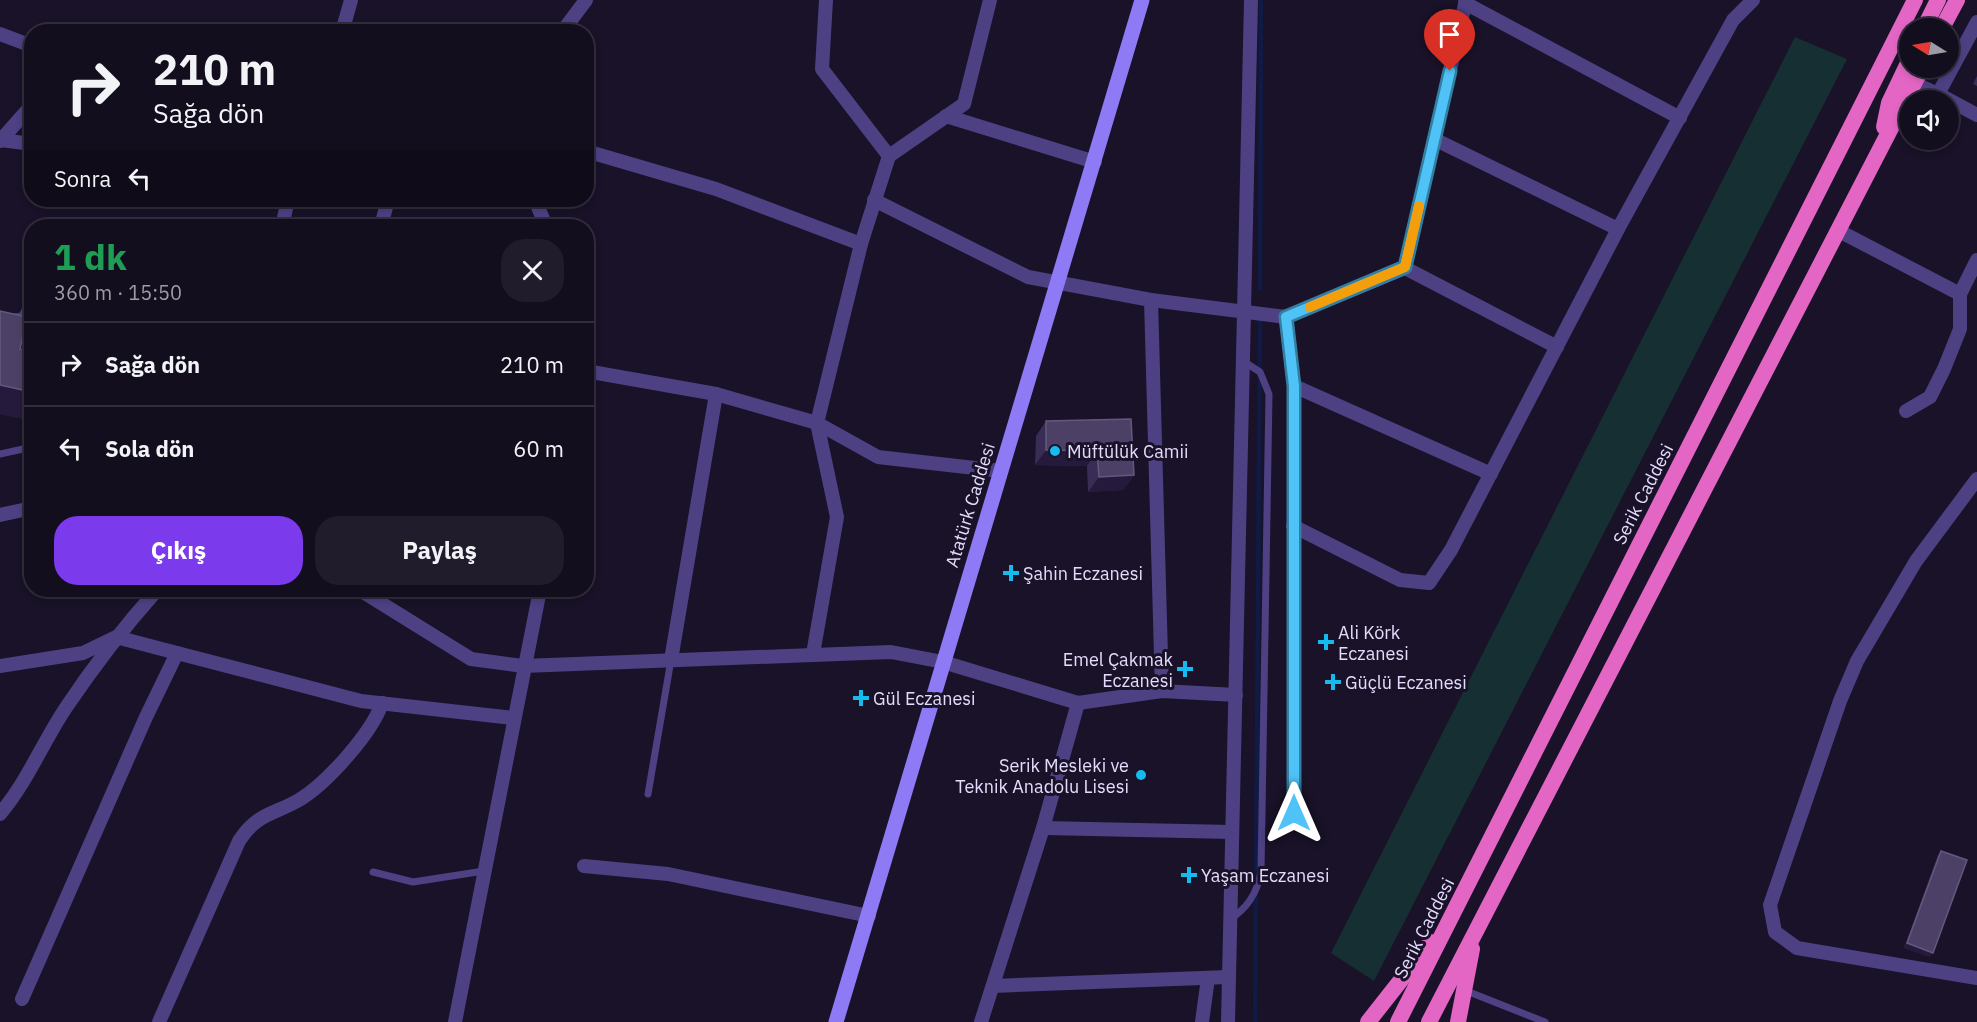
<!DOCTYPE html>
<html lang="tr">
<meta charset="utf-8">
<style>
:root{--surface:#130e1e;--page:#201c2b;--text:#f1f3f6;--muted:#9d9ca4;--line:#322e3c;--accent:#7c3aed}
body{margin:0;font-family:"IBM Plex Sans",sans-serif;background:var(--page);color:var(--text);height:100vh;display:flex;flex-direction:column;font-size:22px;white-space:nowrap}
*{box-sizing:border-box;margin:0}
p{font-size:20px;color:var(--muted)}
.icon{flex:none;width:33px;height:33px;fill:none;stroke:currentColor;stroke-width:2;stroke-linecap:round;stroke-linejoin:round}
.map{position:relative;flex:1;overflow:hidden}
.details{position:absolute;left:24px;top:219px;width:570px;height:378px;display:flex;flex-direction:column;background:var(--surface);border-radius:24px;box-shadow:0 3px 9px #0003,0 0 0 2px var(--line)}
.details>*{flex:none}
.banner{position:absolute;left:24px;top:24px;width:570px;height:183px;border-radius:24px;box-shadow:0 3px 9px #0003,0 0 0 2px var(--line);background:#130e1e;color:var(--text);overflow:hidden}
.needle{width:39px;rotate:281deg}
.controls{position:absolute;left:1899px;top:18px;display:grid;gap:12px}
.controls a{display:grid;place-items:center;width:60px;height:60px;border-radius:50%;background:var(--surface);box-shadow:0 3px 9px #0003,0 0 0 2px var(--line);font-size:30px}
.pin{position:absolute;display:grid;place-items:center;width:51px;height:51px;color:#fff;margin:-62px -26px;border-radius:50% 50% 50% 0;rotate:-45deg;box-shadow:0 0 6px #0007}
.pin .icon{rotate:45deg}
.me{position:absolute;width:66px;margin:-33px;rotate:0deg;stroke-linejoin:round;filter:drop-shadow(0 0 4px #0008)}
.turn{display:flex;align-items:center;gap:21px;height:126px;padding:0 30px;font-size:27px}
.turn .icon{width:78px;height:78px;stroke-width:2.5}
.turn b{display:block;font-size:42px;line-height:51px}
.then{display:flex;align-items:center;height:57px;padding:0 30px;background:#0003;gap:12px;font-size:22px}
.round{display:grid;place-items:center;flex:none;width:63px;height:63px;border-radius:24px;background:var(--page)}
.head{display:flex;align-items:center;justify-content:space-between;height:102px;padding:0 30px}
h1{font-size:36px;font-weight:700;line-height:45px;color:#1e9e55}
.button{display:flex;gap:12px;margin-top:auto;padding:12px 30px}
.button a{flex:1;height:69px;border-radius:24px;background:var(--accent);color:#fff;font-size:24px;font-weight:700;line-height:69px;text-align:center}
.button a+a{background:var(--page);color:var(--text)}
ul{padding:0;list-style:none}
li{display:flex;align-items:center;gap:18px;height:84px;padding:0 30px;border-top:2px solid var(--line)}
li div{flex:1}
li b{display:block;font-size:22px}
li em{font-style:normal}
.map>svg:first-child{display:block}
.green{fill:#162f32}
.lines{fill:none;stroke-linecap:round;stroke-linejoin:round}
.stream{stroke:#0f1b45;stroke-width:4.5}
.service{stroke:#4d4184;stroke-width:7}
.minor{stroke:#4d4184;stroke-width:14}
.secondary{stroke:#8e7af5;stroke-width:15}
.trunk{stroke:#e466c4;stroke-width:16}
.wall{fill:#3a2d55}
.shaded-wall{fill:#251a3b}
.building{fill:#4c4067;stroke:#64587e;stroke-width:1.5}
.route-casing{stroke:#337fa1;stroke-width:15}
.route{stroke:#4fc3f7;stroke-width:10}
.slow{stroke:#f59e0b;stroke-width:10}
.poi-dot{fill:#16bbee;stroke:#191228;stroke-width:2}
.labels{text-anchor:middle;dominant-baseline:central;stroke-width:6;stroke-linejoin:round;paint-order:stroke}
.poi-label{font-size:18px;fill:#e4dcfc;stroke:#191228;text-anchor:start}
.street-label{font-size:18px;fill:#e4dcfc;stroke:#191228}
</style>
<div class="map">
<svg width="1977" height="1022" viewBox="0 0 1977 1022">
<rect width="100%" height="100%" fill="#191228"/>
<!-- green -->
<path class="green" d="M1795 37 1847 59 1374 981 1331 953Z"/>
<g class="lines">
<!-- stream -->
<g class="stream">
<path d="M1260 289 1261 0"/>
<path d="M1256 884 1260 317"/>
<path d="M1255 1022 1256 893"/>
</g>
<!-- service -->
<g class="service">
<path d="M0 319 22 316 32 296"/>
<path d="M0 454 32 447"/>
<path d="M648 794 671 660"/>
<path d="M373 872 413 882 484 871"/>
<path d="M1230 919C1248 908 1257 893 1261 872L1269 394 1260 372 1243 361"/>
<path d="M1464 990 1545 1022"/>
</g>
<!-- minor -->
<g class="minor">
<path d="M826 0 822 69 889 156"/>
<path d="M1465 3 1680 118"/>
<path d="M342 32 351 0"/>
<path d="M562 32 586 0"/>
<path d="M0 34 32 46"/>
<path d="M1914 83 1938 94 1977 22"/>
<path d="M1938 94 1977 115"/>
<path d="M946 116 1095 162"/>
<path d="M1434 139 1618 229"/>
<path d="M1 140 32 144"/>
<path d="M0 141 32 105"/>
<path d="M586 151 716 189 861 244"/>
<path d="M535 200 546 226"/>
<path d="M874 200 1028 277 1151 300 1286 317 1405 268"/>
<path d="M282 226 288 200"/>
<path d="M381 226 388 200"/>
<path d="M1839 231 1960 294"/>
<path d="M1405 268 1466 0"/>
<path d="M1405 268 1557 347"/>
<path d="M1151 300 1162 691"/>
<path d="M1286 317 1294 386V813"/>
<path d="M586 371 716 394 817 423 878 457 1001 471"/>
<path d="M1294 386 1491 474"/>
<path d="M1906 411 1930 397 1944 369 1960 329V294L1977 260"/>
<path d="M1977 479 1916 561 1857 661 1840 701 1770 905 1775 932 1797 948 1977 978"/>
<path d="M0 515 32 508"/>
<path d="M1293 526 1400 580 1429 583 1451 550 1618 229 1733 20 1753 0"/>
<path d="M360 590 471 659 523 666 891 652 943 662 1078 703 1162 691 1236 695"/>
<path d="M177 653 361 701 513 718"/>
<path d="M813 654 837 517 817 423 861 244 889 156 964 104 990 0"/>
<path d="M671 660 716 394"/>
<path d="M0 666 83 653 116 637 177 653 146 717 22 999"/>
<path d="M0 814C27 782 42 744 65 709 93 667 124 627 157 590"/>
<path d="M1043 828 1232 832"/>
<path d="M584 866 668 874 869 916"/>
<path d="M993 986 1228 977"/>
<path d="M159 1022 239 841C257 813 273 815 299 800 326 784 372 733 382 703"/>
<path d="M455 1022 540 590"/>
<path d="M981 1022 1043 828 1078 703"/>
<path d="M1202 1022 1208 978"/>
<path d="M1228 1022 1251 0"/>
</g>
<!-- secondary -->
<path class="secondary" d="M836 1022 1142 0"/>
<!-- trunk -->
<g class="trunk">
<path d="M1924 28 1938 0"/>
<path d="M1942 28 1957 0"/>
<path d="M1884 127 1889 103 1910 59"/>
<path d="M1368 1022 1431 942"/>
<path d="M1398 1022 1915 0"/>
<path d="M1429 1022 1922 68"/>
<path d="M1458 1022 1472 949"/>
</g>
</g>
<!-- wall -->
<g class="wall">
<path d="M1977 76V86L1973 84Z"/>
<path d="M0 311 20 349 32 352V427L22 425 24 419 0 414Z"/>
<path d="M1131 419 1134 475 1123 490 1088 492 1087 466 1035 465 1036 436 1046 421Z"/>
<path d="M1941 851 1930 957 1904 948 1938 855Z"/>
</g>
<!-- shaded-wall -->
<g class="shaded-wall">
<path d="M0 385 32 392V408L24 419 0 414Z"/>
<path d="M32 412V427L22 425Z"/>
<path d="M1046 450 1097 451 1087 466 1035 465Z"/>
<path d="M1134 475 1123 490 1088 492 1099 477Z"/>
<path d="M1907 943 1933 953 1930 957 1904 948Z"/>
</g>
<!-- building -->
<g class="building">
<path d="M0 311 27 317 20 349 32 352V392L0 385Z"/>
<path d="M1131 419 1134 475 1099 477 1097 451 1046 450V421Z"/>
<path d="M1941 851 1967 860 1933 953 1907 943Z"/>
</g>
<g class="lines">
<!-- route casing -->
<g class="route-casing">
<path id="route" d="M1294 813V386L1286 317 1405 267 1450 71"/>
</g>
<!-- route -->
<use href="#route" class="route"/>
<!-- slow -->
<path class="slow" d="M1310 307 1405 267 1419 206"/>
</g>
<!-- markers -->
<g class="poi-dot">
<circle cx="1055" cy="451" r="6"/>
<path d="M1008 564h6v6h6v6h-6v6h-6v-6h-6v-6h6z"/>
<path d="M1323 633h6v6h6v6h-6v6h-6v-6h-6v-6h6z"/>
<path d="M1182 660h6v6h6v6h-6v6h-6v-6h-6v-6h6z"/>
<path d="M1330 673h6v6h6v6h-6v6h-6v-6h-6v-6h6z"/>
<path d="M858 689h6v6h6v6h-6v6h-6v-6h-6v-6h6z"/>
<circle cx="1141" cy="775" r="6"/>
<path d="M1186 866h6v6h6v6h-6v6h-6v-6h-6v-6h6z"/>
</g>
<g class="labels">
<!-- poi labels -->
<g class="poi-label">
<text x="1067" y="451">Müftülük Camii</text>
<text x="1023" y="573">Şahin Eczanesi</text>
<text x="1338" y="632">Ali Körk<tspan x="1338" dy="21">Eczanesi</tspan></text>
<text x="1173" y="659" text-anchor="end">Emel Çakmak<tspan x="1173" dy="21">Eczanesi</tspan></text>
<text x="1345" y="682">Güçlü Eczanesi</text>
<text x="873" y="698">Gül Eczanesi</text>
<text x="1129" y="765" text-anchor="end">Serik Mesleki ve<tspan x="1129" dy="21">Teknik Anadolu Lisesi</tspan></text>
<text x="1201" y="875">Yaşam Eczanesi</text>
</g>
<!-- street labels -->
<g class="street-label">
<text transform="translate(1643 494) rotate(-63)">Serik Caddesi</text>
<text transform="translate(970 505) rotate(-73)">Atatürk Caddesi</text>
<text transform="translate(1424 928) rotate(-63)">Serik Caddesi</text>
</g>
</g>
</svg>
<div class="controls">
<a><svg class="needle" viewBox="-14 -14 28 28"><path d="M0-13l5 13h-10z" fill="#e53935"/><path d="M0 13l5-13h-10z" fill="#9d9ca4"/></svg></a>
<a><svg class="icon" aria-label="sound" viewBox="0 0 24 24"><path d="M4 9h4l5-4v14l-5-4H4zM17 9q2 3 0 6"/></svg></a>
</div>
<div class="pin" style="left:1450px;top:71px;background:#d93025"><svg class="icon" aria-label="arrive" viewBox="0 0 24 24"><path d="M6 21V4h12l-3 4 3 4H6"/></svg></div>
<svg class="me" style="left:1294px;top:813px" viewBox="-20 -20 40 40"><path d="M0-17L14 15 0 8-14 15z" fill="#4fc3f7" stroke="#fff" stroke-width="4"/></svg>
<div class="banner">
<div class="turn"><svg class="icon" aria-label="right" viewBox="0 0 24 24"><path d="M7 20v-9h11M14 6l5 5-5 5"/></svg><div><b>210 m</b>Sağa dön</div></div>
<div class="then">Sonra<svg class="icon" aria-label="left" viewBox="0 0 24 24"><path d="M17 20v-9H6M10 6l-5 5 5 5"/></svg></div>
</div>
<section class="details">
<div class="head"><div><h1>1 dk</h1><p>360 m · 15:50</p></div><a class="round"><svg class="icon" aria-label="close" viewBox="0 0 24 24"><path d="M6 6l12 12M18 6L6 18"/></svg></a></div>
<ul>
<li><svg class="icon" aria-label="right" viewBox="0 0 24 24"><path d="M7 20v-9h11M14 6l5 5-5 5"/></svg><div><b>Sağa dön</b></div><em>210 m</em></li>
<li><svg class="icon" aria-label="left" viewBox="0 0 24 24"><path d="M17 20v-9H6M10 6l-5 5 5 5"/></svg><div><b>Sola dön</b></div><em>60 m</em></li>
</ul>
<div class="button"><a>Çıkış</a><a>Paylaş</a></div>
</section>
</div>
